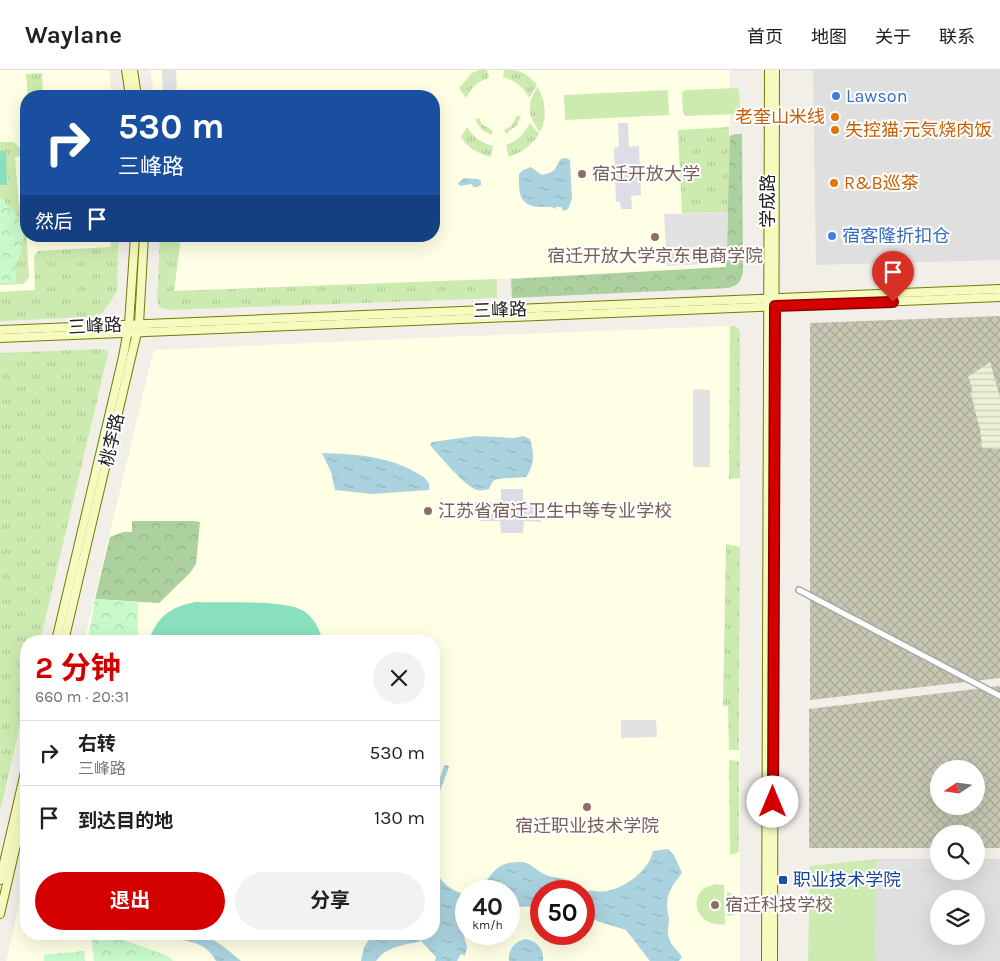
<!DOCTYPE html>
<html lang="zh">
<meta charset="utf-8">
<style>
:root{--surface:#fff;--page:#f2f2f2;--text:#202124;--muted:#757577;--line:#e0e0e0;--accent:#d40000}
body{margin:0;font-family:Karla,"Noto Sans SC",sans-serif;background:var(--page);color:var(--text);height:100vh;display:flex;flex-direction:column;font-size:19px;white-space:nowrap}
*{box-sizing:border-box;margin:0}
p{font-size:16px;color:var(--muted)}
.icon{flex:none;width:28px;height:28px;fill:none;stroke:currentColor;stroke-width:2;stroke-linecap:round;stroke-linejoin:round}
.map{position:relative;flex:1;overflow:hidden}
.side{position:absolute;left:20px;top:565px;width:420px;height:305px;display:flex;flex-direction:column;background:var(--surface);border-radius:20px;box-shadow:0 5px 20px #0002}
.side>*{flex:none}
.guide{position:absolute;left:20px;top:20px;width:420px;height:152px;border-radius:20px;box-shadow:0 5px 20px #0002;background:#1a4fa0;color:#fff;overflow:hidden}
.needle{width:32px;rotate:257deg}
.fabs{position:absolute;left:930px;top:690px;display:grid;gap:10px}
.fabs a{display:grid;place-items:center;width:55px;height:55px;border-radius:50%;background:var(--surface);box-shadow:0 5px 20px #0002;font-size:25px}
.speed{position:absolute;left:455px;top:810px;display:flex;gap:10px;font-size:25px;font-weight:700;text-align:center}
.speed>*{display:grid;place-content:center;width:65px;height:65px;border-radius:50%;background:var(--surface);box-shadow:0 5px 20px #0002;line-height:1}
.speed small{font-size:12px;font-weight:400}
.speed .limit{border:8px solid #d22;background:#fff;color:#111}
.pin{position:absolute;display:grid;place-items:center;width:42px;height:42px;color:#fff;margin:-51px -21px;border-radius:50% 50% 50% 0;rotate:-45deg;box-shadow:0 0 5px #0007}
.pin .icon{rotate:45deg}
.me{position:absolute;width:55px;margin:-28px;rotate:0deg;stroke-linejoin:round;filter:drop-shadow(0 0 4px #0008)}
.turn{display:flex;align-items:center;gap:18px;height:105px;padding:0 15px;font-size:22px}
.turn .icon{width:65px;height:65px;stroke-width:2.5}
.turn b{display:block;font-size:35px;line-height:42px}
.then{display:flex;align-items:center;height:48px;padding:0 15px;background:#0003;gap:10px;font-size:19px}
.round{display:grid;place-items:center;flex:none;width:52px;height:52px;border-radius:26px;background:var(--page)}
.summary{display:flex;align-items:center;justify-content:space-between;height:85px;padding:0 15px}
h1{font-size:30px;font-weight:700;line-height:38px;color:var(--accent)}
.button{display:flex;gap:10px;margin-top:auto;padding:10px 15px}
.button a{flex:1;height:58px;border-radius:30px;background:var(--accent);color:#fff;font-size:20px;font-weight:700;line-height:58px;text-align:center}
.button a+a{background:var(--page);color:var(--text)}
ul{padding:0;list-style:none}
li{display:flex;align-items:center;gap:15px;height:65px;padding:0 15px;border-top:1px solid var(--line)}
li div{flex:1}
li b{display:block;font-size:19px}
li em{font-style:normal}
header{display:flex;align-items:center;gap:30px;box-sizing:border-box;height:70px;padding:0 25px;background:var(--surface);border-bottom:1px solid var(--line)}
header strong{font-size:24px}
nav{display:flex;gap:28px;margin-inline-start:auto;font-size:18px}
.map>svg:first-child{display:block}
.residential{fill:#e0dfdf;fill-rule:evenodd}
.education{fill:#ffffe5;fill-rule:evenodd}
.construction{fill:url(#construction-cross-hatch);fill-rule:evenodd}
.farmland{fill:url(#farmland-rules)}
.grass{fill:url(#grass-tufts)}
.forest{fill:url(#forest-crowns)}
.park{fill:url(#park-crowns)}
.garden{fill:#cdebb0}
.pitch{fill:#88e0be}
.parking{fill:#e2e2e2}
.plaza{fill:#dddde8}
.water{fill:url(#water-ripples)}
.lines{fill:none;stroke-linecap:round;stroke-linejoin:round}
.street-casing{stroke:#a9a9a9;stroke-width:8}
.secondary-casing{stroke:#707d05;stroke-width:10}
.street{stroke:#fff;stroke-width:5}
.secondary{stroke:#f7fabf;stroke-width:8}
.route-casing{stroke:#8a0000;stroke-width:12}
.route{stroke:#d40000;stroke-width:9}
.shop-dot{fill:#3f7fe0;stroke:#fff;stroke-width:2}
.food-dot{fill:#e8710a;stroke:#fff;stroke-width:2}
.education-dot{fill:#8d6e63;stroke:#fff;stroke-width:2}
.transit-dot{fill:#1a4fb4;stroke:#fff;stroke-width:2}
.labels{text-anchor:middle;dominant-baseline:central;stroke-width:4;stroke-linejoin:round;paint-order:stroke}
.shop-label{font-size:18px;fill:#366cbe;stroke:#fff;text-anchor:start}
.food-label{font-size:18px;fill:#c56008;stroke:#fff;text-anchor:start}
.education-label{font-size:18px;fill:#785e54;stroke:#fff;text-anchor:start}
.street-label{font-size:18px;fill:#222;stroke:#fff}
.transit-label{font-size:18px;fill:#164399;stroke:#fff;text-anchor:start}
</style>
<header>
<strong>Waylane</strong>
<nav><a>首页</a><a>地图</a><a>关于</a><a>联系</a></nav>
</header>
<div class="map">
<svg width="1000" height="891" viewBox="0 0 1000 891">
<defs>
<pattern id="construction-cross-hatch" width="8" height="8" patternUnits="userSpaceOnUse" patternTransform="scale(1.25)"><rect width="8" height="8" fill="#c7c7b4"/><path d="M0 0l8 8M0 8l8-8" fill="none" stroke="#abab9a"/></pattern>
<pattern id="farmland-rules" width="6" height="5" patternUnits="userSpaceOnUse" patternTransform="scale(1.25)"><rect width="6" height="5" fill="#eef0d5"/><path d="M0 2.5h6" fill="none" stroke="#ccceb7"/></pattern>
<pattern id="grass-tufts" width="24" height="20" patternUnits="userSpaceOnUse" patternTransform="scale(1.25)"><rect width="24" height="20" fill="#cdebb0"/><path d="M3 7l-1-3M5 7V3M7 7l1-3M15 17l-1-3M17 17v-4M19 17l1-3" fill="none" stroke="#b0c997"/></pattern>
<pattern id="forest-crowns" width="20" height="18" patternUnits="userSpaceOnUse" patternTransform="scale(1.25)"><rect width="20" height="18" fill="#add19e"/><path d="M2 6a3 3 0 1 1 6 0M12 15a3 3 0 1 1 6 0" fill="none" stroke="#95b388"/></pattern>
<pattern id="park-crowns" width="20" height="18" patternUnits="userSpaceOnUse" patternTransform="scale(1.25)"><rect width="20" height="18" fill="#c8facc"/><path d="M2 6a3 3 0 1 1 6 0M12 15a3 3 0 1 1 6 0" fill="none" stroke="#acd6af"/></pattern>
<pattern id="water-ripples" width="26" height="14" patternUnits="userSpaceOnUse" patternTransform="scale(1.25)"><rect width="26" height="14" fill="#aad3df"/><path d="M2 4q2-2 4 0t4 0M15 11q2-2 4 0t4 0" fill="none" stroke="#92b5bf"/></pattern>
</defs>
<rect width="100%" height="100%" fill="#f2efe9"/>
<!-- residential -->
<g class="residential">
<path d="M813 0H1000V190L816 195Z"/>
<path d="M877 789H939V801H976V789H1000V891H875ZM939 829H976V866H939Z"/>
</g>
<!-- education -->
<g class="education">
<path d="M0 0H109L112 26H26V166H119L117 221 0 230Z"/>
<path d="M150 0H730V66L727 197 497 209 174 221 181 166H434V26H155Z"/>
<path d="M730 256H736L740 261V891H6L26 805V864H434V571H84L153 283 156 280 421 268ZM466 821H509V864H466ZM541 821H584V864H541Z"/>
</g>
<!-- construction -->
<g class="construction">
<path d="M1000 246V608L810 630V253Z"/>
<path d="M1000 616V778H976V764H939V778H809V639ZM939 699H976V736H939Z"/>
</g>
<!-- farmland -->
<path class="farmland" d="M990 292 1000 327V379L982 378 980 359 971 325 972 317 968 307Z"/>
<!-- grass -->
<g class="grass">
<path d="M479 0H487L489 8C478 11 471 18 466 28L459 18 472 3Z"/>
<path d="M504 0C521 0 525 2 537 15L529 28C523 16 515 11 503 7Z"/>
<path d="M42 3 43 26H28L26 4Z"/>
<path d="M538 17C545 32 548 47 540 62 528 47 526 33 538 17Z"/>
<path d="M517 46H521L517 55 506 64 504 60 511 56Z"/>
<path d="M479 48 482 54 493 61 492 65C483 62 479 57 475 49Z"/>
<path d="M530 53 539 64C531 76 522 82 509 87L506 75C518 71 524 64 530 53Z"/>
<path d="M467 57C474 68 481 72 493 76L491 87C478 83 468 79 461 67Z"/>
<path d="M729 57V66H730L728 142 682 143 678 60Z"/>
<path d="M0 72H14L21 79 22 86 15 87 19 135H25L29 208 23 214 0 215V213L16 212 10 201C14 193 20 184 22 175 27 160 11 143 4 131L0 129V115H7L5 81H0Z"/>
<path d="M110 166H119L117 221 103 243 92 247 0 251V222L35 220 34 186 38 181 111 177Z"/>
<path d="M160 166H181L174 221 497 209V228L169 240 160 238 157 231Z"/>
<path d="M730 256H736L740 261V408L729 409Z"/>
<path d="M101 279 106 280 108 282 107 288 40 571H26V630L0 741V283Z"/>
<path d="M726 474 740 477 739 680H729L728 636H723Z"/>
<path d="M729 690 739 691V782L730 785Z"/>
</g>
<!-- forest -->
<g class="forest">
<path d="M735 64H742L743 202C740 213 739 215 728 218L512 228 511 209 726 197 730 66Z"/>
<path d="M132 451H194L200 452 196 494 190 503 159 533 95 529 110 467 123 462H132Z"/>
</g>
<!-- park -->
<g class="park">
<path d="M0 129C18 140 28 164 20 184 18 190 14 196 10 201H16V212L0 213Z"/>
<path d="M95 529 138 532V571H88Z"/>
<path d="M91 864H109L170 887 173 891H94Z"/>
<path d="M84 881 85 891H44V885Z"/>
</g>
<!-- garden -->
<g class="garden">
<path d="M737 18 739 21 740 42 736 44 685 46 683 42 682 22 686 20Z"/>
<path d="M668 20 669 45 565 50 564 25Z"/>
<path d="M66 166H104L105 168 100 171 70 172 67 170Z"/>
<path d="M877 789 875 891H808L810 796Z"/>
<path d="M715 814 724 815 725 854C706 858 688 839 701 821 704 817 710 816 715 814Z"/>
<path d="M727 822C738 824 742 837 734 845L727 846Z"/>
</g>
<!-- pitch -->
<g class="pitch">
<path d="M0 81H6L7 115H0Z"/>
<path d="M195 532C218 533 289 529 305 542 315 549 320 561 323 571H148C159 546 168 538 195 532Z"/>
</g>
<!-- parking -->
<g class="parking">
<path d="M162 0H176L177 26H163Z"/>
<path d="M728 142 727 193 667 196 664 144Z"/>
<path d="M693 319 710 320V397H693Z"/>
<path d="M621 650H656L657 667 621 668Z"/>
<rect x="878" y="791" width="61" height="8"/>
</g>
<!-- plaza -->
<g class="plaza">
<path d="M618 53H628L629 77 639 76 641 125 631 126 632 139H621L620 132H616L614 78 619 77Z"/>
<path d="M501 419H523V432L541 433V452L524 451 523 463H501L500 451H480L468 432H501Z"/>
</g>
<!-- water -->
<g class="water">
<path d="M566 88 570 90 572 129 568 139 563 141 561 137H556V139C550 136 546 137 540 137 518 136 519 122 519 104L523 100 531 97 542 105C559 101 553 99 561 89Z"/>
<path d="M464 108 478 109 481 111V115L477 117H473L472 114 460 116 458 113Z"/>
<path d="M476 366 513 368 523 366 530 369C534 382 535 395 526 407L497 409 493 411 489 419C485 420 481 421 477 420 464 416 440 386 430 375L432 372Z"/>
<path d="M322 383C355 384 388 386 417 403 424 407 431 411 429 420L372 424 335 420 331 402Z"/>
<path d="M447 695 449 697 440 721 434 747V726L444 696Z"/>
<path d="M668 779 674 785 682 803C674 813 667 822 667 835 667 841 669 846 669 851 668 859 667 864 670 871 673 878 679 881 682 887L679 891H650L626 860 597 851 592 848 584 847V822C592 819 599 823 607 821 627 817 649 800 653 781Z"/>
<path d="M522 792C532 793 536 801 546 805 552 808 559 807 565 809L575 821H541V839C530 835 519 836 509 840V821H475C487 814 492 798 505 794 510 792 517 792 522 792Z"/>
<path d="M434 798C441 812 451 822 466 824V853L462 859 467 877 465 886 461 884 457 891H435L436 887 421 871C405 875 385 877 376 891H361L364 877 373 864H434Z"/>
<path d="M170 864C208 864 212 866 241 891H216C204 868 186 875 170 864Z"/>
<path d="M526 869C538 872 544 879 543 891H509C508 879 515 871 526 869Z"/>
</g>
<g class="lines">
<!-- street casing -->
<g class="street-casing">
<path id="street" d="M799 520 1000 626"/>
</g>
<!-- secondary casing -->
<g class="secondary-casing">
<g id="secondary">
<path d="M126 0 130 26"/>
<path d="M133 0 137 26"/>
<path d="M0 260 1000 219"/>
<path d="M0 268 1000 227"/>
<path d="M56 571 123 287 129 254 135 166"/>
<path d="M64 571 139 254 144 166"/>
<path d="M0 810 26 698"/>
<path d="M0 844 26 732"/>
<path d="M766 891 769 0"/>
<path d="M773 891 775 0"/>
</g>
</g>
<!-- street -->
<use href="#street" class="street"/>
<!-- secondary -->
<use href="#secondary" class="secondary"/>
</g>
<g class="lines">
<!-- route casing -->
<g class="route-casing">
<path id="route" d="M773 732 775 236 893 232"/>
</g>
<!-- route -->
<use href="#route" class="route"/>
</g>
<!-- markers -->
<g class="shop-dot">
<circle cx="836" cy="26" r="5"/>
<circle cx="832" cy="166" r="5"/>
</g>
<g class="food-dot">
<circle cx="835" cy="47" r="5"/>
<circle cx="835" cy="60" r="5"/>
<circle cx="834" cy="113" r="5"/>
</g>
<g class="education-dot">
<circle cx="582" cy="104" r="5"/>
<circle cx="655" cy="167" r="5"/>
<circle cx="428" cy="441" r="5"/>
<circle cx="587" cy="737" r="5"/>
<circle cx="715" cy="835" r="5"/>
</g>
<rect class="transit-dot" x="778" y="805" width="10" height="10" rx="2.5"/>
<g class="labels">
<!-- shop labels -->
<g class="shop-label">
<text x="846" y="26">Lawson</text>
<text x="842" y="166">宿客隆折扣仓</text>
</g>
<!-- food labels -->
<g class="food-label">
<text x="825" y="47" text-anchor="end">老奎山米线</text>
<text x="845" y="60">失控猫·元気烧肉饭</text>
<text x="844" y="113">R&amp;B巡茶</text>
</g>
<!-- education labels -->
<g class="education-label">
<text x="592" y="104">宿迁开放大学</text>
<text x="655" y="186" text-anchor="middle">宿迁开放大学京东电商学院</text>
<text x="438" y="441">江苏省宿迁卫生中等专业学校</text>
<text x="587" y="756" text-anchor="middle">宿迁职业技术学院</text>
<text x="725" y="835">宿迁科技学校</text>
</g>
<!-- street labels -->
<g class="street-label">
<text transform="translate(768 131) rotate(-90)">学成路</text>
<text transform="translate(500 240) rotate(-2)">三峰路</text>
<text transform="translate(95 256) rotate(-3)">三峰路</text>
<text transform="translate(112 370) rotate(-77)">桃李路</text>
</g>
<!-- transit labels -->
<g class="transit-label">
<text x="793" y="810">职业技术学院</text>
</g>
</g>
</svg>
<div class="fabs">
<a><svg class="needle" viewBox="-14 -14 28 28"><path d="M0-13l5 13h-10z" fill="#e53935"/><path d="M0 13l5-13h-10z" fill="#757577"/></svg></a>
<a><svg class="icon" aria-label="search" viewBox="0 0 24 24"><circle cx="10" cy="10" r="6"/><path d="M15 15l6 6"/></svg></a>
<a><svg class="icon" aria-label="layers" viewBox="0 0 24 24"><path d="M12 4l9 5-9 5-9-5zM3 14l9 5 9-5"/></svg></a>
</div>
<div class="speed"><div>40<small>km/h</small></div><div class="limit">50</div></div>
<div class="pin" style="left:893px;top:232px;background:#d93025"><svg class="icon" aria-label="arrive" viewBox="0 0 24 24"><path d="M6 21V4h12l-3 4 3 4H6"/></svg></div>
<svg class="me" style="left:773px;top:732px" viewBox="-20 -20 40 40"><circle r="19" fill="#fff"/><path d="M0-13L10 11 0 6-10 11z" fill="#d40000"/></svg>
<div class="guide">
<div class="turn"><svg class="icon" aria-label="right" viewBox="0 0 24 24"><path d="M7 20v-9h11M14 6l5 5-5 5"/></svg><div><b>530 m</b>三峰路</div></div>
<div class="then">然后<svg class="icon" aria-label="arrive" viewBox="0 0 24 24"><path d="M6 21V4h12l-3 4 3 4H6"/></svg></div>
</div>
<section class="side">
<div class="summary"><div><h1>2 分钟</h1><p>660 m · 20:31</p></div><a class="round"><svg class="icon" aria-label="close" viewBox="0 0 24 24"><path d="M6 6l12 12M18 6L6 18"/></svg></a></div>
<ul>
<li><svg class="icon" aria-label="right" viewBox="0 0 24 24"><path d="M7 20v-9h11M14 6l5 5-5 5"/></svg><div><b>右转</b><p>三峰路</p></div><em>530 m</em></li>
<li><svg class="icon" aria-label="arrive" viewBox="0 0 24 24"><path d="M6 21V4h12l-3 4 3 4H6"/></svg><div><b>到达目的地</b></div><em>130 m</em></li>
</ul>
<div class="button"><a>退出</a><a>分享</a></div>
</section>
</div>
